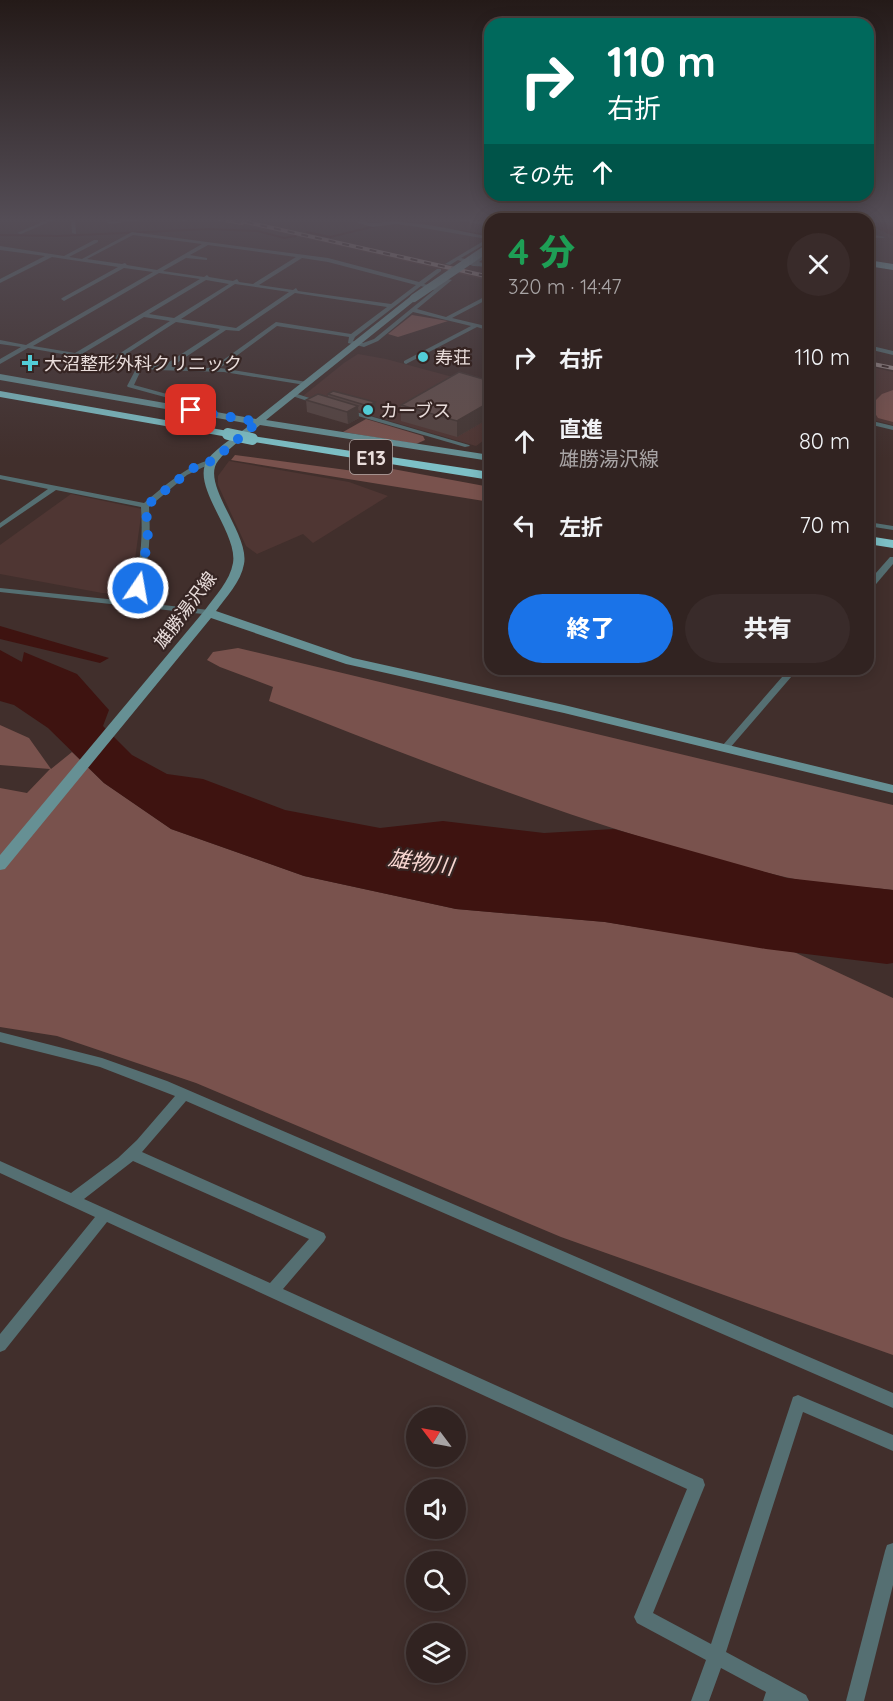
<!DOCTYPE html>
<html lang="ja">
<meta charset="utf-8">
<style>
:root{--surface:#312321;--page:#392b2a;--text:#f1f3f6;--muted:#a8a4a5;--line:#4c403f;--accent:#1a73e8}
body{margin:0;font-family:Quicksand,"Noto Sans JP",sans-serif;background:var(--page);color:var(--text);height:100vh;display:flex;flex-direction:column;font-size:22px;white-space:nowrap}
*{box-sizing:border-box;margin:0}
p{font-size:20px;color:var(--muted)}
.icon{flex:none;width:33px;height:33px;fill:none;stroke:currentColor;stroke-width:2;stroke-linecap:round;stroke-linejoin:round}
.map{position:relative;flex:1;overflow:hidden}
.side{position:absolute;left:484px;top:213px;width:390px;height:462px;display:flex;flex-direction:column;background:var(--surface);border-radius:18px;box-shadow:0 3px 15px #0003,0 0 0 2px var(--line)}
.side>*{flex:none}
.guide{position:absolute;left:484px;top:18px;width:390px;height:183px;border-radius:18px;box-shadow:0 3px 15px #0003,0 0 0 2px var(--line);background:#00695c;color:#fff;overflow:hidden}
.needle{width:39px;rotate:302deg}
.tools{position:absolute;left:406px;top:1407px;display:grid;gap:12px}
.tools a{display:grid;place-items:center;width:60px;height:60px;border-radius:50%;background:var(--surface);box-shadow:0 3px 15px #0003,0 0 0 2px var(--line);font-size:30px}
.pin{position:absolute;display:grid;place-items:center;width:51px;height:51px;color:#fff;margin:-26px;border-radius:12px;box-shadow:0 3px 9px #0006}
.me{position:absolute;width:66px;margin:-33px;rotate:12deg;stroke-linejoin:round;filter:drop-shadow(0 0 4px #0008)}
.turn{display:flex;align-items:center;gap:21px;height:126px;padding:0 24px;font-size:27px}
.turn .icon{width:78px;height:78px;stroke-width:2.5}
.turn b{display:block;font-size:42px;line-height:51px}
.then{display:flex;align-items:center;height:57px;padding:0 24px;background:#0003;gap:12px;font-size:22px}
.round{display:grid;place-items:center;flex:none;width:63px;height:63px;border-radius:32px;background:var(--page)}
.headline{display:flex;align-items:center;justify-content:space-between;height:102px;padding:0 24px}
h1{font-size:36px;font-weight:800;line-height:45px;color:#1e9e55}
.button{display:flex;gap:12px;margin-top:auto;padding:12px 24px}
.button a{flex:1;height:69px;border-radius:36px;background:var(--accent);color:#fff;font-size:24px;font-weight:800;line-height:69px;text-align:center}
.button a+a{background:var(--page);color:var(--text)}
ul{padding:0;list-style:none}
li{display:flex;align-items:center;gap:18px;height:84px;padding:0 24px}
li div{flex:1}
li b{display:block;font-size:22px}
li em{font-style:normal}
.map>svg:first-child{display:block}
.built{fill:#4f3633}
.green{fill:#79524d}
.water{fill:#3e1310}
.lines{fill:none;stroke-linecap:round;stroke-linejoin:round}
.stream{stroke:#3e1310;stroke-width:2}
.river{fill:#3e1310;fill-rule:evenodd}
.street{fill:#556f72;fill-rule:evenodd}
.secondary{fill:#669094;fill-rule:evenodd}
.highway{fill:#7dc0c6;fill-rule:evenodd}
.rail-casing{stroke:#9a8b89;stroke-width:4}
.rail{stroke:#362523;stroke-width:2;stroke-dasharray:7;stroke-linecap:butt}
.secondary-bridge{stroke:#669094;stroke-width:8}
.highway-bridge{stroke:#7dc0c6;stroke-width:12}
.wall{fill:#544340}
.shaded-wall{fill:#453734}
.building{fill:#624e4b;stroke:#453734;stroke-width:1.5}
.route{stroke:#1a73e8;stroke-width:10;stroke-dasharray:0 18}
.poi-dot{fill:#52ccd6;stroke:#362523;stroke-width:2}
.labels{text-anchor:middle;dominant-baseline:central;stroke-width:4.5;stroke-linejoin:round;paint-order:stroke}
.far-poi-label{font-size:18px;fill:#e9dddb;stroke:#362523;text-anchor:start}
.far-street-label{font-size:18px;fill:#e9dddb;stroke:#362523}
.shield{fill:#362523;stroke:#b3a6a4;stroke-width:1.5}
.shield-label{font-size:20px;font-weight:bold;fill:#e9dddb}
.water-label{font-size:22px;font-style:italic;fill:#f8d6d1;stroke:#362523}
</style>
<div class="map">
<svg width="893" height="1701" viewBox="0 0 893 1701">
<rect width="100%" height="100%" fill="#412f2c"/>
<!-- built -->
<g class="built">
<path d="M206 219H242L490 275V281L274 231Z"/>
<path d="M358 354 386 359 490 387V436L476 446 303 396 344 363Z"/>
<path d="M868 366 893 372V425L869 419Z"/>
<path d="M229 461 349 482 388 496 313 543 303 534 257 554 246 546 218 485V476Z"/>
<path d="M71 494 142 509 134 566 124 594 102 593 0 574V545Z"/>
</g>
<!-- green -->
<g class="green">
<path d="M412 315 448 321 398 337 388 334Z"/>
<path d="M893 390V422L878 418 873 410V403L882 394Z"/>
<path d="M366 419 423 436 425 440 416 444 343 432Z"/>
<path d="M235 455 354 471 382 467 490 487V502L231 460Z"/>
<path d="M238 648 893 805V890C858 886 819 885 785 877 608 835 438 767 269 701L273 687 220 667 207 660 213 652Z"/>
<path d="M0 725 29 738 51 769 72 752 104 783 171 829 304 876 456 909 605 922 794 952 893 998V1355L561 1237 196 1083 57 1036 0 1027V788L27 793 50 769 0 765Z"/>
</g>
<!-- water -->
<g class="water">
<path d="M0 626 109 658 100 663 0 639Z"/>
<path d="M0 650 22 662 24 652 77 674 109 710 103 726 132 755 167 774 203 779 285 810 380 828 443 821 544 833 614 829 787 878 893 890V963L887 964 766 949 605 922 456 909 304 876 171 829 104 783 48 728 14 705 0 701Z"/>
</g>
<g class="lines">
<!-- stream -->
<g class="stream">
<path d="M391 223 401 221 419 224"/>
<path d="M460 231 490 236"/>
<path d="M307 232 330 237 380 225"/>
<path d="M0 235 58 236 209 229 258 231 284 238 296 236"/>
</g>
<!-- river -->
<path class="river" d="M868 219H876L893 227V236L868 225Z"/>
<!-- street -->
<g class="street">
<path d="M49 219H56L21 234 17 233Z"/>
<path d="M71 219H75L76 234 72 233Z"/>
<path d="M103 219H108L110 221 153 219 109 224Z"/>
<path d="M172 219H186V220L184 221Z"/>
<path d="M361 219H367L364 222C377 225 388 220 401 222 431 224 461 231 490 237V241L461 258 474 261 490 252V255L479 262 490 265V267L473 266 458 260 450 265 445 264 487 239 412 226 395 224 373 227 358 223Z"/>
<path d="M451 219H465L490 224V226Z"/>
<path d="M132 232 328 258 419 282 437 269H441V271L424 284 437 287 447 279 452 280 417 309 446 317 490 294V298L452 318 490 327V331L477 327 406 364 404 363V361L471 326 413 312 378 341 364 347 348 343 349 337 277 326 220 368 307 382V384L305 385 224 372 156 370 142 368 134 385 185 399 186 400 183 402 128 387 127 386 137 367 28 348 0 364V359L21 347 0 344V340L26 345 153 272 124 268 64 301 61 299 62 298 118 267 52 257 0 283V279L45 256 0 250V246L64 256 94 240H98V242L69 257 82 259ZM133 235 202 244 157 270 127 265 125 263 122 264 87 259ZM208 245 296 257 253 284 239 282 237 279 233 281 209 277 207 275 204 277 163 271 186 258 207 260V258L190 255ZM302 258 328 262 416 285 391 304 298 291 296 288 293 290 259 285ZM159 273 200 279 75 353 33 346ZM206 280 229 284 174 318 149 314ZM235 284 289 292 236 328 181 319ZM421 286 434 290 374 339 363 343 353 341 355 337ZM295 293 387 307 351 334 276 322 212 368 171 367 226 330 239 331ZM144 317 170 321 111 359 82 354ZM176 322 220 329 163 366 117 360Z"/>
<path d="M868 234 885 237 883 238 868 237Z"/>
<path d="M868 345 893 351V355L868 349Z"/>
<path d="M291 392 322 402 323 403 320 405 289 395V393Z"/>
<path d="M346 409 469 445 470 446 465 447 344 412 343 411Z"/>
<path d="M868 420 893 426V430L868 424Z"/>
<path d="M212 459 215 461 214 462 187 475 149 507C151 540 149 571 135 602L209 610 212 611V615L0 592V588L127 601C141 571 143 540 141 507L56 490 0 528V523L48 489 0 479V475L144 503C165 486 184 467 212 459Z"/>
<path d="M868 522 893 526V530L868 526Z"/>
<path d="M890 557H893V564L871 590H868V582Z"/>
<path d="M789 669H798L729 749H723L721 747 723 745Z"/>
<path d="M0 1032 102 1058 167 1081 893 1393V1408L186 1101 142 1152 324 1233 326 1237 324 1241 283 1289 703 1479 705 1485 653 1613 711 1644 793 1397 798 1395 893 1435V1451L803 1412 726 1652 806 1695 809 1701H763L766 1692 721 1668 709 1701H691L706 1660 637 1623 634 1617 687 1489 107 1222 5 1350 0 1352V1334L95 1217 0 1173V1161L71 1193 118 1158 137 1140 175 1096 100 1067 0 1042ZM133 1161 309 1239 270 1283 84 1199Z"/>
<path d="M893 1543V1585L864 1701H846L885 1551 887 1545Z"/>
</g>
<!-- secondary -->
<path class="secondary" d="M411 296 418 298 266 420 490 455V461L260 425C247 436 229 447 218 461 200 484 250 534 244 564 241 582 226 597 216 611L353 658 564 705 893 785V793L564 713 346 664 211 618 5 869 0 870V855L205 610C215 596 230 581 233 563 238 532 189 485 208 459 217 447 239 434 251 424L0 380V374L256 419Z"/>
<!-- highway -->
<g class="highway">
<path d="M868 260 893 264V270L868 266Z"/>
<path d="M0 391 228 431 234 434 228 437 0 397Z"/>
<path d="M252 436 490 472V480L248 441V437Z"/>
<path d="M868 536 893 540V548L868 544Z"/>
</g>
<!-- rail casing -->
<g class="rail-casing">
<g id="rail">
<path d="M220 219 242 223"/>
<path d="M233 219 490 277"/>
<path d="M868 363 893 368"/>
</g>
</g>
<!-- rail -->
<use href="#rail" class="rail"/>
<!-- secondary-bridge -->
<path class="secondary-bridge" d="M414 298 488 248"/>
<!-- highway-bridge -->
<path class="highway-bridge" d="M228 434 252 439"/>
</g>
<!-- wall -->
<g class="wall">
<path d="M490 381V418L457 437 401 421V405Z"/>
<path d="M328 394 376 409 368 413 358 410 359 418 348 424 307 412 306 400 328 397Z"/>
</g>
<!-- shaded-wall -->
<g class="shaded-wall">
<path d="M375 402 376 409 368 413V406Z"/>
<path d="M490 402V418L457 437V421Z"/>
<path d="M358 406 359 418 348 424 347 412Z"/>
</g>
<!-- building -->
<g class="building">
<path d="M459 372 490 381V402L457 421 401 405Z"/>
<path d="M333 391 375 402 368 406 328 394Z"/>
<path d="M318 394 358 406 347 412 306 400Z"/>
</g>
<!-- sky -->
<linearGradient id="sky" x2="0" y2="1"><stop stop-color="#241a18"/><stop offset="0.48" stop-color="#544d56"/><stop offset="1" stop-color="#544d56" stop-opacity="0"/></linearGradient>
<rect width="893" height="458" fill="url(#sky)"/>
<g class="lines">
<!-- route -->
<path class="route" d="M138 588 148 540 146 506 189 471 200 464 212 461 258 422 191 410"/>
</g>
<!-- markers -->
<g class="poi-dot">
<circle cx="423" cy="357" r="6"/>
<path d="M27 354h6v6h6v6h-6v6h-6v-6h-6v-6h6z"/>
<circle cx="368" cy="410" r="6"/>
</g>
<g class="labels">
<!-- far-poi labels -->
<g class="far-poi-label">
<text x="435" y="357">寿荘</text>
<text x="44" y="363">大沼整形外科クリニック</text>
<text x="380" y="410">カーブス</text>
</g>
<!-- far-street labels -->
<g class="far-street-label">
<text transform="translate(185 610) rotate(-53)">雄勝湯沢線</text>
</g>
<!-- shield labels -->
<rect class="shield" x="350" y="440" width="42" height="34" rx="4.5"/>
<g class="shield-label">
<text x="371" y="457">E13</text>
</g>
<!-- water labels -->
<g class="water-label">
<text transform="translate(421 862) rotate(8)">雄物川</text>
</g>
</g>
</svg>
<div class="tools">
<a><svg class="needle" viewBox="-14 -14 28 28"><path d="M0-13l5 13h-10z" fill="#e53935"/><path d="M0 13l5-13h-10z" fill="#a8a4a5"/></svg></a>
<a><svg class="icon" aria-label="sound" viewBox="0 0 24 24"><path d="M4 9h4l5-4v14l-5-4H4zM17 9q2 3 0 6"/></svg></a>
<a><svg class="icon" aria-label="search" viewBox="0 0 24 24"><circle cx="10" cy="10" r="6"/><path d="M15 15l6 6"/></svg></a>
<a><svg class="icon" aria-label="layers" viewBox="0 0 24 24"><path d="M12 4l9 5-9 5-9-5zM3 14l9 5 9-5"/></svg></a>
</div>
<div class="pin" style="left:191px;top:410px;background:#d93025"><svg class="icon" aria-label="arrive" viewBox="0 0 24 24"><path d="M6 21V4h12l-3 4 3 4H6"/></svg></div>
<svg class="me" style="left:138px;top:588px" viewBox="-20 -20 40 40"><circle r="17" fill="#1a73e8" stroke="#fff" stroke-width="3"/><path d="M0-11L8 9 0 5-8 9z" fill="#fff"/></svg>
<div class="guide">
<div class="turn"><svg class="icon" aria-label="right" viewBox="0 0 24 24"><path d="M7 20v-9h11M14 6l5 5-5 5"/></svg><div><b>110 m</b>右折</div></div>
<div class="then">その先<svg class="icon" aria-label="ahead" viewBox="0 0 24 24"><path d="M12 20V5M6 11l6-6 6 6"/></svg></div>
</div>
<section class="side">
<div class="headline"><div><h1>4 分</h1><p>320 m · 14:47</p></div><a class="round"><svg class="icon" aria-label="close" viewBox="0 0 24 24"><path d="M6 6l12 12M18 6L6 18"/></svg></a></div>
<ul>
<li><svg class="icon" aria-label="right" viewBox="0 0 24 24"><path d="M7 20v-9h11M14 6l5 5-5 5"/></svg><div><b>右折</b></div><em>110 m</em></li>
<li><svg class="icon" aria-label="ahead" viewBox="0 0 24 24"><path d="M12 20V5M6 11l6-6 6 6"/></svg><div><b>直進</b><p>雄勝湯沢線</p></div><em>80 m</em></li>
<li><svg class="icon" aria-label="left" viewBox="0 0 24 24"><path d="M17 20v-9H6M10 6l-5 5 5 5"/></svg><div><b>左折</b></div><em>70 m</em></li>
</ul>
<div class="button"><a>終了</a><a>共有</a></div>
</section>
</div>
